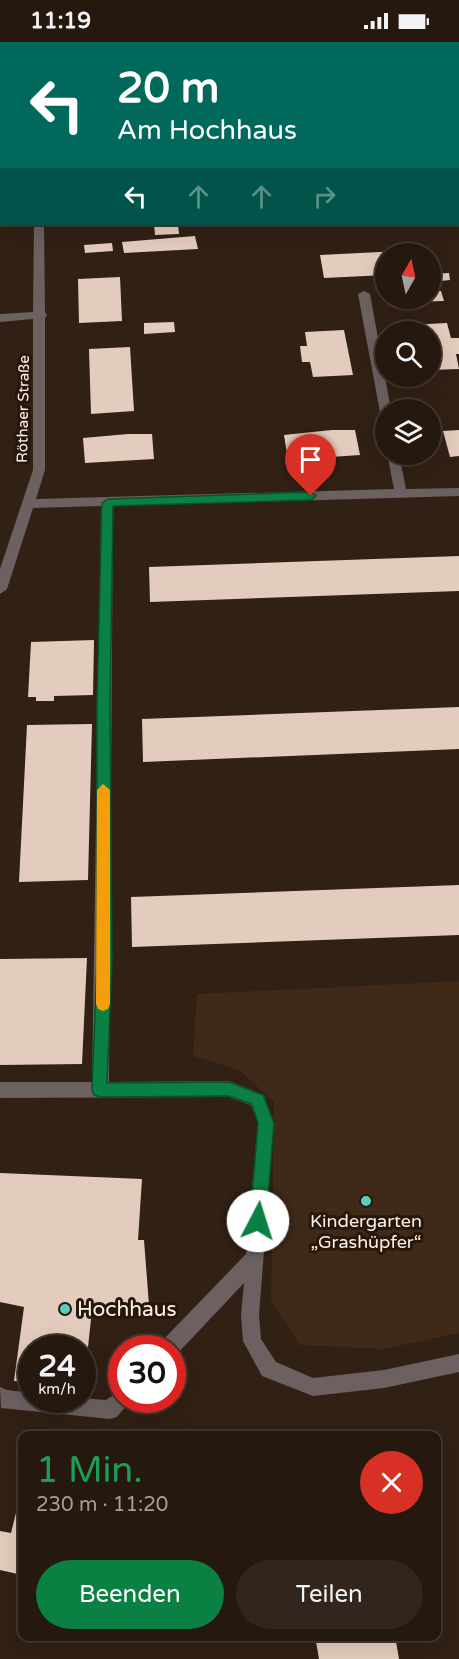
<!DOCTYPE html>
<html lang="de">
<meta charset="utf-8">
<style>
:root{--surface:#25180f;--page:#31251d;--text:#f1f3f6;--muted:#a3a09e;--line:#42372f;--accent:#0b8043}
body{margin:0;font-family:"Varela Round",sans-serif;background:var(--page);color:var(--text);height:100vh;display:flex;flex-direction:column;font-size:22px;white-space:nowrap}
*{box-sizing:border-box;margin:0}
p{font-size:20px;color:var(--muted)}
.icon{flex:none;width:33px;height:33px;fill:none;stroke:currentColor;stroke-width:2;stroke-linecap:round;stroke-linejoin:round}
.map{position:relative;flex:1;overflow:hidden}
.panel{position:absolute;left:18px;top:1389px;width:423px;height:210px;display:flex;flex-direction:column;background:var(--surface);border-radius:12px;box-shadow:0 6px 24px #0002,0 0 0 2px var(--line)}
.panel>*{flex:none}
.top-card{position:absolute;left:0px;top:0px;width:459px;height:183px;box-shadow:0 6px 24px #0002,0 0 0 2px var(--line);background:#00695c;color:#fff;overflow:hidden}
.needle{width:39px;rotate:9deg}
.fabs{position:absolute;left:375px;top:201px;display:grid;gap:12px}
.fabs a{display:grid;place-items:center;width:66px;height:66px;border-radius:50%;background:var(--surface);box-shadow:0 6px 24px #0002,0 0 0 2px var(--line);font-size:30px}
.speed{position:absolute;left:18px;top:1293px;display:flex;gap:12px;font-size:30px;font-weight:700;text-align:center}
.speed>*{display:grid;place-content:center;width:78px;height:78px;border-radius:50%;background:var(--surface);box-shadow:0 6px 24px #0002,0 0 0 2px var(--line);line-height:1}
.speed small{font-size:15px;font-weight:400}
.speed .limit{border:9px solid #d22;background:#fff;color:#111}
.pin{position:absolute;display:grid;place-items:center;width:51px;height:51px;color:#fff;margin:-62px -26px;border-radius:50% 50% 50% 0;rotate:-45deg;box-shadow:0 0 6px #0007}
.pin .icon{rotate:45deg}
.me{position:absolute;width:66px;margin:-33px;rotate:5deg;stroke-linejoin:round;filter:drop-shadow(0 0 4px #0008)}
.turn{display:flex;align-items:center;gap:21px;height:126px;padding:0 18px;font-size:27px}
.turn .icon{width:78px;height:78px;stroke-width:2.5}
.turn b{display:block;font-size:42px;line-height:51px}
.lanes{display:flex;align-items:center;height:57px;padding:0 18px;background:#0003;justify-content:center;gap:30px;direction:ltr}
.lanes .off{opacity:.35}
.round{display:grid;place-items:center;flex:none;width:63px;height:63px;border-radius:32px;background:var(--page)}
.head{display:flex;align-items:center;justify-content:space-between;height:102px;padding:0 18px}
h1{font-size:36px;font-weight:600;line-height:45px;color:#1e9e55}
.primary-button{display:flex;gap:12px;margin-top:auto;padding:12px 18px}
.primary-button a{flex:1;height:69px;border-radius:36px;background:var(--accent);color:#fff;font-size:24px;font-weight:600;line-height:69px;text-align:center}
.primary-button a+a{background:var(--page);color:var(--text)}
.status{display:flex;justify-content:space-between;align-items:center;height:42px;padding:0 30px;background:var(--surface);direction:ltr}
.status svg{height:16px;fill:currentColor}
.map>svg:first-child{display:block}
.built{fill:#3f2919}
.building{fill:#e3ccbd}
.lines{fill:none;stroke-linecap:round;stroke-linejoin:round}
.minor{fill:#6c6061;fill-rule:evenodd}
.route{fill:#0b8043;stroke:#07532c;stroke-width:1.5}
.slow{fill:#f59e0b}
.poi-dot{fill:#59cebe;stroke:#27170b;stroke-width:2}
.labels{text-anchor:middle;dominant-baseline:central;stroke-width:6;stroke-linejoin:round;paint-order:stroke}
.far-street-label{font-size:15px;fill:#fdf2ea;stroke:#27170b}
.poi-label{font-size:18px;fill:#fdf2ea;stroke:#27170b}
.near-poi-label{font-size:21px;fill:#fdf2ea;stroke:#27170b;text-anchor:start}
</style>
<div class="status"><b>11:19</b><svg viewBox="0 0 49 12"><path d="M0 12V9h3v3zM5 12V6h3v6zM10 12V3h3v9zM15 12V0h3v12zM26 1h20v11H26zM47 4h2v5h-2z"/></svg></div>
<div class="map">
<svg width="459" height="1617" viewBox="0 0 459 1617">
<rect width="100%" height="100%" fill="#312014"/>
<!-- built -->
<path class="built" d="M459 939V1291L383 1307 300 1303 271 1258 274 1060 239 1028 193 1014 197 952Z"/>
<!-- building -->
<g class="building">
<path d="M154 182H178L179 192 155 193Z"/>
<path d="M195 194 198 207 124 211 122 200Z"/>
<path d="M112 201 113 209 85 211 84 203Z"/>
<path d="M400 209 401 212H386V233L324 236 320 213Z"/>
<path d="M449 231 450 238 431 240 430 232Z"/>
<path d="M120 235 122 279 79 281 78 237Z"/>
<path d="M430 249H441L444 259 410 260 409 256H430Z"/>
<path d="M174 280 175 290 144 292V281Z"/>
<path d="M447 281 451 296H459V312H456L459 327 430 328V290H411L409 283Z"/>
<path d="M344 288 353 333 313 335 310 320H302L300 304H307L305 290Z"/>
<path d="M130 305 134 369 91 372 89 307Z"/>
<path d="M332 388H355L360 413 288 418 284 393Z"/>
<path d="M459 388V414L450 415 443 389Z"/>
<path d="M128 392H152L154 417 85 421 83 396Z"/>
<path d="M459 514V549L150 560 149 525Z"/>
<path d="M94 598 93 653 54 654V659H36V655H28L31 600Z"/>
<path d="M459 665V707L143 720 142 677Z"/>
<path d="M92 682 88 838 19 840 27 683Z"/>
<path d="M459 843V893L132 905 131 855Z"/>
<path d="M87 916 82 1022 0 1023V917Z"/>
<path d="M0 1131 142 1137 138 1198H144L149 1263 92 1268 84 1342 82 1306H32V1340L14 1339 24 1265 0 1260Z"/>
<path d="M22 1447V1533L0 1528V1489L11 1491Z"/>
<path d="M315 1594H395L399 1617H319Z"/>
</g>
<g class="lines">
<!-- minor -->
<g class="minor">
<rect x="31" y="0" width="10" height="2"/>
<rect x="0" y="109" width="2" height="6"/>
<path d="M34 182H44L45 270 47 273 45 276V428L36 457 394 447 387 412H399L406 447 459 446V454L113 464 109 1040 229 1039 264 1053 274 1081 259 1273 261 1297 276 1320 313 1336 384 1328 459 1312V1330L384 1346 313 1354 262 1334 243 1299 241 1273 244 1241 176 1313 172 1314V1306H160L162 1299 246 1212 258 1081 251 1063 229 1055 0 1056V1040H92L101 464 33 466 7 547 0 552V527L33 428V277L0 280V272L33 270Z"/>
<path d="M364 249 370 252 391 368H386V374L380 370 358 252Z"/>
<path d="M0 1345 7 1348 32 1351V1358L82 1356 106 1358 122 1347V1358H131L117 1375 110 1377 1 1366Z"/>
</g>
</g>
<!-- route -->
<path class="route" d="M311 450 316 454 311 458 113 464 110 662 112 919 107 1041 229 1040 263 1053 274 1081 266 1179 264 1185 258 1187 253 1185 250 1179 258 1081 252 1062 229 1054 100 1055 94 1053 92 1048 97 919V662L102 461 108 457Z"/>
<!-- slow -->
<path class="slow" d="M103 742 110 748V962L108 967 103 969 98 967 96 962 97 748Z"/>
<!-- markers -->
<g class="poi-dot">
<circle cx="366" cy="1159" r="6"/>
<circle cx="65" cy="1267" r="6"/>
</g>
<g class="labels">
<!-- far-street labels -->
<g class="far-street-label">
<text transform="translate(23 367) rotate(-89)">Röthaer Straße</text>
</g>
<!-- poi labels -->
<g class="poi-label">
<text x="366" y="1179">Kindergarten<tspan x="366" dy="21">„Grashüpfer“</tspan></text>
</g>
<!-- near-poi labels -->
<g class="near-poi-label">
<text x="77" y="1267">Hochhaus</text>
</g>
</g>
</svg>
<div class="fabs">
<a><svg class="needle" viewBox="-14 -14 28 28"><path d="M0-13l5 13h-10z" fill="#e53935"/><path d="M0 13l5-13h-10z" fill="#a3a09e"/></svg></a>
<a><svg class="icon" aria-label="search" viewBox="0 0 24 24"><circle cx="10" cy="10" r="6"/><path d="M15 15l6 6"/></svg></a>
<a><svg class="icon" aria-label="layers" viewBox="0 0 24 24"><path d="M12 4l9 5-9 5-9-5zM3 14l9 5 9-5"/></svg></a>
</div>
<div class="speed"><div>24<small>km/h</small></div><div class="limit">30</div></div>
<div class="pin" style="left:311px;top:454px;background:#d93025"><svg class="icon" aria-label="arrive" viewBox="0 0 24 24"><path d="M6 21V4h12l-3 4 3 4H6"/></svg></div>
<svg class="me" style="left:258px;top:1179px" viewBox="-20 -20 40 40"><circle r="19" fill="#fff"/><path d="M0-13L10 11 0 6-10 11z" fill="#0b8043"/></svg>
<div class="top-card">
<div class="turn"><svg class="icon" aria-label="left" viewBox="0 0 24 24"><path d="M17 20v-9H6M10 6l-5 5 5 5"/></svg><div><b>20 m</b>Am Hochhaus</div></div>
<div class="lanes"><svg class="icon" aria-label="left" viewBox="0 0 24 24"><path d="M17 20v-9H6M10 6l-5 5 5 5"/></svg><svg class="icon off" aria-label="ahead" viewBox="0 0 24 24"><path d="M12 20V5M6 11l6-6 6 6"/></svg><svg class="icon off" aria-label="ahead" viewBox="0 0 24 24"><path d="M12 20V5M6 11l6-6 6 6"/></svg><svg class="icon off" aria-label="right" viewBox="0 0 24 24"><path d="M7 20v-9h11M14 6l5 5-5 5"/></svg></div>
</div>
<section class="panel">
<div class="head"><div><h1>1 Min.</h1><p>230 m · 11:20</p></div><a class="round" style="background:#d93025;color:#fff"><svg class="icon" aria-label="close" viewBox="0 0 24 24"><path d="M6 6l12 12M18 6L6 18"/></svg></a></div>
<div class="primary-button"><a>Beenden</a><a>Teilen</a></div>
</section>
</div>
